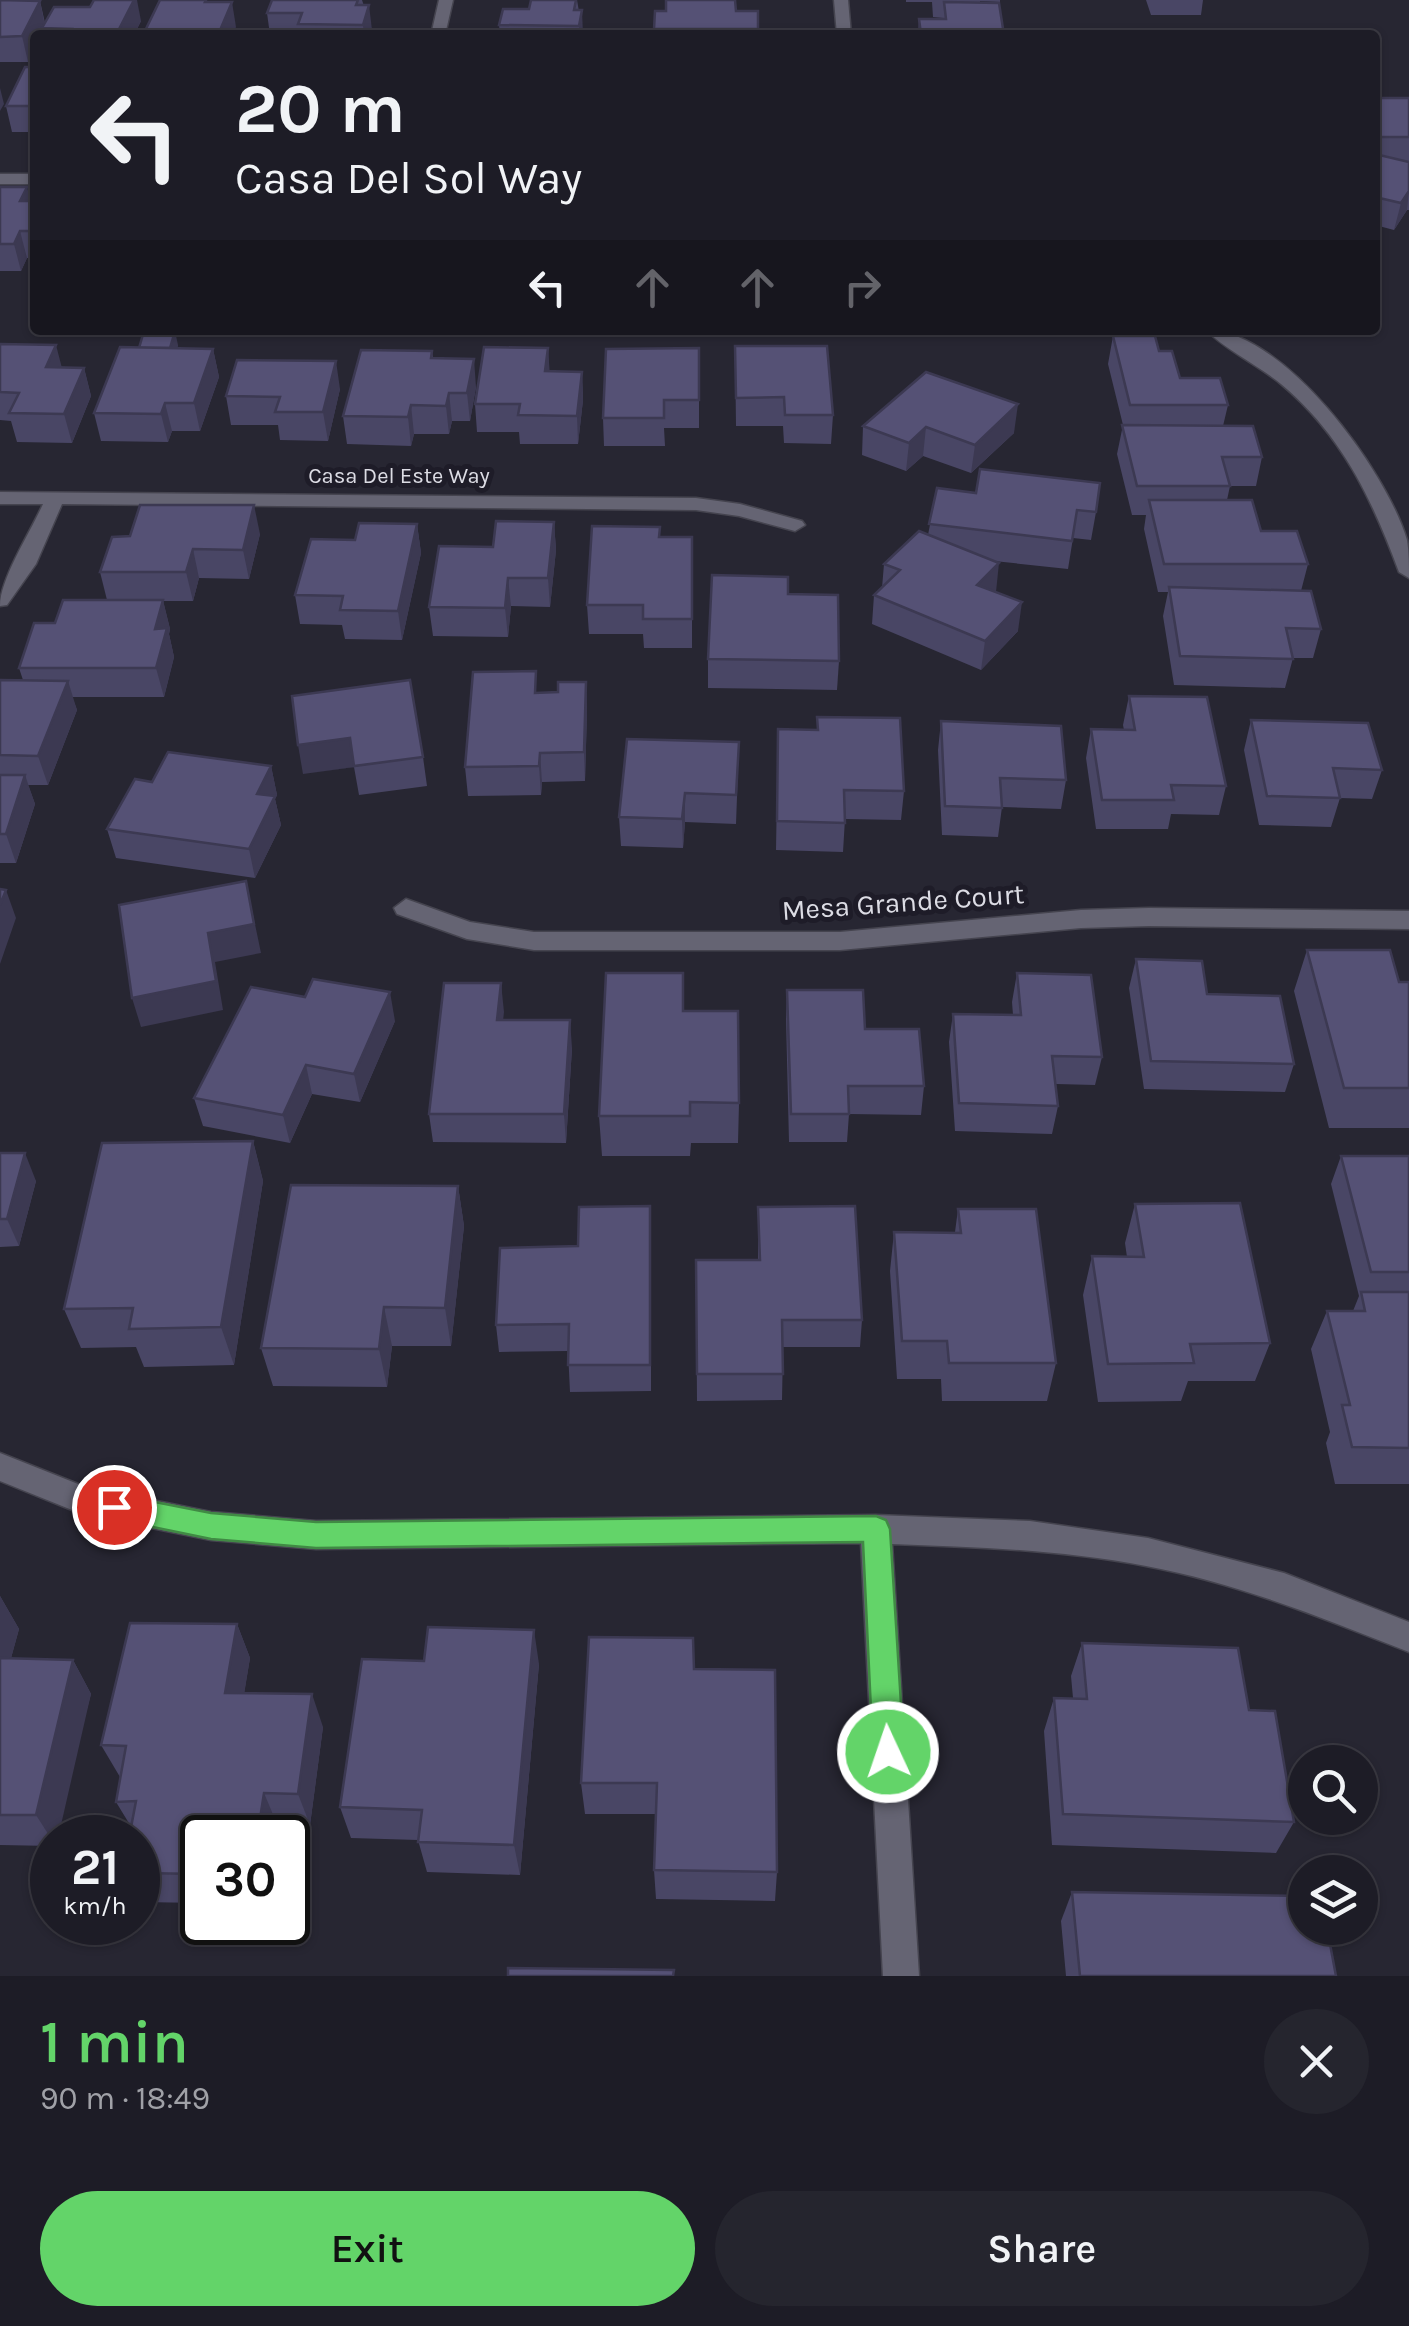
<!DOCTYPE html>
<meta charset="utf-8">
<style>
:root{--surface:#1d1c26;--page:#25252e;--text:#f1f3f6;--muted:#a0a1a7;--line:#3b3a43;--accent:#63d469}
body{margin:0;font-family:Karla,sans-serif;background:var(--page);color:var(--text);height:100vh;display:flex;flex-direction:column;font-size:38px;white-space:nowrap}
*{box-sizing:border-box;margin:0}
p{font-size:32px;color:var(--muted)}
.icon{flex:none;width:55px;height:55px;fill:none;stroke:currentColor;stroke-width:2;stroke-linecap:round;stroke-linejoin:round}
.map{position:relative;height:1976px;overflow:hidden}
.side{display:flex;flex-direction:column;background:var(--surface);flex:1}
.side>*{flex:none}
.hud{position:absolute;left:30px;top:30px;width:1350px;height:305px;border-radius:10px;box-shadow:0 2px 8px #0004,0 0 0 2px var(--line);background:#1d1c26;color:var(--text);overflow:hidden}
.controls{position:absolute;left:1288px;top:1745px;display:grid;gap:20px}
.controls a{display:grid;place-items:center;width:90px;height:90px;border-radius:50%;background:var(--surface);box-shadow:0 2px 8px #0004,0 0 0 2px var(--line);font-size:50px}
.speed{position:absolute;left:30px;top:1815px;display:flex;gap:20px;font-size:50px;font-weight:700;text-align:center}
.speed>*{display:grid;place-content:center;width:130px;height:130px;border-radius:50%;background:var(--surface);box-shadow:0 2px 8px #0004,0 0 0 2px var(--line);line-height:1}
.speed small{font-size:25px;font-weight:400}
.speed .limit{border:5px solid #111;border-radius:15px;background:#fff;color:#111}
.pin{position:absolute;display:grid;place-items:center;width:85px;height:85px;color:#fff;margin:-42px;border:5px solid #fff;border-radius:50%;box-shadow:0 2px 10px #0007}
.me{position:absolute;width:110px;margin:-55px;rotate:357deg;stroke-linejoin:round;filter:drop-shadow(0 0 8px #0008)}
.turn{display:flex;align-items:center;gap:35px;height:210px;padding:0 40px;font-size:45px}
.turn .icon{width:130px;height:130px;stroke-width:2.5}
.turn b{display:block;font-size:70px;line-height:85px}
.lanes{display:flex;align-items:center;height:95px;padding:0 40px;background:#0003;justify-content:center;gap:50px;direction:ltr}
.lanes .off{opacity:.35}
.round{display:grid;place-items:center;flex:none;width:105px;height:105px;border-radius:52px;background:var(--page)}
.headline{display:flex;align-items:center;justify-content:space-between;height:170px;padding:0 40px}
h1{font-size:60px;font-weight:600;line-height:75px;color:var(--accent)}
.primary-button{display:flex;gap:20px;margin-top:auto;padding:20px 40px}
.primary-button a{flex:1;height:115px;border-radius:60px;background:var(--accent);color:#111;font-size:40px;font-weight:600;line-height:115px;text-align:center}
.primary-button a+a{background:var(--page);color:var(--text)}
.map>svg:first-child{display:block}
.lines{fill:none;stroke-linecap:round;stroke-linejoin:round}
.street-casing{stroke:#45444f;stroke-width:3}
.street{fill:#656473;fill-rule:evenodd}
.wall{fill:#494665}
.shaded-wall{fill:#3c3952}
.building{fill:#555175;stroke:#3c3952;stroke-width:2.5}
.route{fill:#63d469;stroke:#408a44;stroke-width:2.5}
.labels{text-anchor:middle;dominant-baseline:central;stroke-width:10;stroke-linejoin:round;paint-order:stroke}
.far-street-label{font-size:22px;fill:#dcdce4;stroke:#1e1c28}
.street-label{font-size:28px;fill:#dcdce4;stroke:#1e1c28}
</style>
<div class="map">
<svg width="1409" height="1976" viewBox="0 0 1409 1976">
<rect width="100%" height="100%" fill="#272632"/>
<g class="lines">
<!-- street casing -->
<g class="street-casing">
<g id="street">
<path d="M439 0H453L445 35H431Z"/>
<path d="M834 0H848L851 35H837Z"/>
<rect x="0" y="174" width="35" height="10"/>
<path d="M1206 330C1284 330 1386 470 1407 540 1409 552 1409 566 1409 578L1399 572C1372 499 1342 435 1281 384 1258 365 1227 351 1206 330Z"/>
<path d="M0 492 696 498 740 504 802 521 805 525 795 531 739 516 696 510 62 504 36 564 7 605 0 606C0 579 30 533 43 504H0Z"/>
<path d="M406 899 470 922 534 932H840L1081 910 1149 908 1409 911V929L1149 926 1081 928 840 950H534L467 939 397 914 394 908Z"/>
<path d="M0 1453 83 1486 211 1512 316 1521 876 1515 1030 1521 1148 1538 1284 1573 1409 1622V1652C1323 1618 1237 1583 1146 1566 1062 1550 978 1547 892 1544L919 1976H883L861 1543 316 1549 211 1540 82 1514 0 1481Z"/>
</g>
</g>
<!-- street -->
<use href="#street" class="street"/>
</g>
<!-- wall -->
<g class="wall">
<path d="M0 0 40 1 45 23 141 21 134 35H43L42 32 28 62H0Z"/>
<path d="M272 0H362L372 30 371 35H270L267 13Z"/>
<path d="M531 0H577L583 35H500L499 25 529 9Z"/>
<path d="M906 0H1000V2L980 1V3L1004 35H918L919 19H943V18L933 17 932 2H906Z"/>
<path d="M1146 0H1203L1201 15H1151Z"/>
<path d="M655 11H758V35H654Z"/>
<path d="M35 67V132H12L6 106Z"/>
<path d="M1375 98H1409V210H1407L1394 230 1375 225Z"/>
<path d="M0 187 31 201H35V258H27L21 271H0Z"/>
<path d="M1113 336 1159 351 1180 378 1228 405 1223 426 1262 457 1256 486H1230L1227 500 1261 531 1308 564 1301 591 1321 629 1313 658H1293L1285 688 1174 685 1163 616 1168 592H1158L1144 529 1146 515H1132L1117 454 1123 425 1108 364Z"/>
<path d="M0 344 62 367 84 368 91 396 72 443 17 442 11 421 0 420Z"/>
<path d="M178 345 177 348 213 349 219 377 200 431H172L168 442 101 441 94 413 139 348Z"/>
<path d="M735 346 833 415 831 444 784 443 783 426H736Z"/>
<path d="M548 348 549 371 582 372 583 400 578 444H520L519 432H477L475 404Z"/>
<path d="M699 348V428H664L665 446H604L603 418Z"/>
<path d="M432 351 433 358 476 387 470 421H452L449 434H414L411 446 347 444 343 416Z"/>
<path d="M926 372 1014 433 971 473 923 456 906 471 862 455 863 426Z"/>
<path d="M340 389 328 441 280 440 278 425H231L226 396Z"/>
<path d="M937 488 1096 512 1091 540 1073 538 1068 569 994 561 996 592 1018 631 981 670 872 624 874 595 882 588 884 564 928 535Z"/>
<path d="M554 522 556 550 550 607 511 606 508 637 433 636 429 607 493 547Z"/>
<path d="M417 524 421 553 402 640 345 639 342 625 300 624 295 595 355 540Z"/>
<path d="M260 534 249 579 199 578 193 601H163L170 629 169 634 174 657 164 697H72L77 710 48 785H28L35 804 16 863H0V680H23L19 668 55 623 107 600 100 572Z"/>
<path d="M660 537H692V648H644L643 634H589L587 605Z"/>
<path d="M788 594 839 661 837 690 708 688V659Z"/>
<path d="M586 682 587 711 585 781 542 782 541 795 468 796 465 767 538 693 558 692Z"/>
<path d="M1129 696 1226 786 1219 815 1171 814 1168 829H1096L1086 758 1091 729 1124 730 1123 725Z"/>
<path d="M817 717 904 791 901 820 845 819 843 852 776 850 778 729 817 730Z"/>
<path d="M1251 720 1382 770 1372 799 1340 798 1331 827 1259 825 1244 750Z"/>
<path d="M941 721 1066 780 1061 809 1002 807 998 837 942 835 938 750Z"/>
<path d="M739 742 736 824 685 822 683 848 621 846 619 817Z"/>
<path d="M423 757 427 786 359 795 354 767 303 774Z"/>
<path d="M271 766 277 795 275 799 281 825 255 878 116 858 107 829 152 782Z"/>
<path d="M1307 950 1399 982H1409V1128H1329L1294 991Z"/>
<path d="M1136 959 1207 994 1294 1064 1285 1092 1144 1089 1129 988Z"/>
<path d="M1017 973 1102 1057 1095 1085 1056 1084 1058 1106 1052 1134 955 1131 949 1042 953 1014 1013 1015 1012 1002Z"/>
<path d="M501 983 503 1020 572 1048 566 1143 433 1142 429 1114Z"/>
<path d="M787 990 865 1029 924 1086 921 1115 849 1114 847 1142H789L786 1019Z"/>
<path d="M683 1011 739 1103 738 1143H691L690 1156H602L599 1116Z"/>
<path d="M395 1021 360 1102 312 1094 290 1143 203 1126 194 1098Z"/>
<path d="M253 1141 263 1181 234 1365 144 1367 136 1347 81 1348 64 1309Z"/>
<path d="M0 1153 36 1181 19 1246 0 1247Z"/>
<path d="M1341 1156H1409V1484H1335L1326 1443 1330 1432 1311 1349 1327 1311H1353L1359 1296 1331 1184Z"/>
<path d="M458 1186 464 1226 451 1346H392L387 1387 273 1386 261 1348Z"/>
<path d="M1135 1204 1270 1343 1255 1381H1188L1181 1401 1098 1402 1083 1295 1092 1256 1127 1257 1125 1243Z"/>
<path d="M758 1207 862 1320 860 1347H783L782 1400 697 1401 696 1260H758Z"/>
<path d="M958 1209 1056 1363 1047 1401H942L941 1379H897L890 1271 894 1232H955Z"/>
<path d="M651 1234V1391L570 1392 568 1351 499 1352 496 1325 578 1246Z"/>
<path d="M0 1596 19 1629 11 1658 73 1660 91 1694 52 1838V1846L0 1845Z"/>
<path d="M237 1624 250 1658 244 1693 323 1727 310 1825 277 1824 202 1838V1903L140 1902 138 1898V1838L116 1802 120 1777 101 1745Z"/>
<path d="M1082 1643 1294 1822 1276 1853 1052 1845 1044 1731 1054 1698H1073L1071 1676Z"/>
<path d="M539 1664 520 1875 427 1872 418 1840 351 1838 340 1807Z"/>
<path d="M694 1669 777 1872 775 1901 656 1899 654 1870 656 1814H585L581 1783Z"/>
<path d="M1072 1892 1336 1976H1066L1061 1921Z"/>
</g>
<!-- shaded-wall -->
<g class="shaded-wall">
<path d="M134 0H137L141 21 134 35H116Z"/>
<path d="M40 1 45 26 42 28 41 35H35V47L28 62 22 36Z"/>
<path d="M232 2 236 27 233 35H218Z"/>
<path d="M369 5 372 30 371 35H364L363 25Z"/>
<path d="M582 10 583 35H580L579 26Z"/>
<path d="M0 88 4 104 0 111Z"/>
<path d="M27 187 34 213 20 201Z"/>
<path d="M1409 191 1407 210 1394 230 1401 203Z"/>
<path d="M20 231 27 258 21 271 14 244Z"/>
<path d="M175 331 178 345 171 371 168 357Z"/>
<path d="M56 345 63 372 46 367Z"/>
<path d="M548 348 550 376 545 371Z"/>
<path d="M213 349 219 377 200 431 194 403Z"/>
<path d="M474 359 476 387 470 421 467 393Z"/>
<path d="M336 361 340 389 328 441 323 412Z"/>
<path d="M84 368 91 396 72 443 64 414Z"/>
<path d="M582 372 583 400 578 444 577 416Z"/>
<path d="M449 393 452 421 449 434 446 406Z"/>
<path d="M165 403 172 431 168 442 161 414Z"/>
<path d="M1018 404 1014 433 971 473 975 445Z"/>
<path d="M411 405 414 434 411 446 408 417Z"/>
<path d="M926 427 923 456 906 471 909 443Z"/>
<path d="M254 505 260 534 249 579 243 550Z"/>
<path d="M554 522 556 550 550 607 548 578Z"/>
<path d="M417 524 421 553 402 640 398 611Z"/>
<path d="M193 549 199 578 193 601 186 572Z"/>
<path d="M999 563 996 592 977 585Z"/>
<path d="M508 578 511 606 508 637 505 608Z"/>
<path d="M163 600 170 629 169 634 174 657 164 697 156 668 155 629Z"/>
<path d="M1022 602 1018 631 981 670 985 641Z"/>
<path d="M68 681 77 710 48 785 38 756Z"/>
<path d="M586 682 587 711 585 781 584 752Z"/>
<path d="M350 738 354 767 303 774 298 745Z"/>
<path d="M540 753 542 782 541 795 539 766Z"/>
<path d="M271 766 277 795 275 799 281 825 255 878 249 849 257 794Z"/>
<path d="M25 775 35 804 16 863 6 834Z"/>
<path d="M685 793V822L683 848 682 819Z"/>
<path d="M246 881 261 953 215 962 223 1010 141 1027 132 998 208 933Z"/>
<path d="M6 890 16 918 0 964V905Z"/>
<path d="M501 983 504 1012 500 1048 497 1020Z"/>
<path d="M390 992 395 1021 360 1102 354 1074Z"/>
<path d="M570 1020 572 1048 566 1143 564 1114Z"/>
<path d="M306 1065 312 1094 290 1143 283 1115Z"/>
<path d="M253 1141 263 1181 234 1365 221 1327Z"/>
<path d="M25 1153 36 1181 19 1246 7 1219Z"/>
<path d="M458 1186 464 1226 451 1346 445 1308Z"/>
<path d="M384 1307 392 1346 387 1387 379 1349Z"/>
<path d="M0 1596 19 1629 2 1691 0 1687Z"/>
<path d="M237 1624 250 1658 239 1726 225 1693Z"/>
<path d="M534 1630 539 1664 520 1875 514 1845Z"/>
<path d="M73 1660 91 1694 58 1838H52V1840L36 1815Z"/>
<path d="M312 1694 323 1727 310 1825 298 1794Z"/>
<path d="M264 1793 277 1824 275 1838H257Z"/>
</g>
<!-- building -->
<g class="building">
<path d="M0 0 40 1 22 36 0 37Z"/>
<path d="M94 0H134L116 35H69L72 29 42 28 54 7H90Z"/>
<path d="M160 0H206L205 2H232L218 35H143Z"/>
<path d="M272 0H358L356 5H369L363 25 298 24 302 13H267Z"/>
<path d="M531 0H576L574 10H582L579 26 499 25 503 9H529Z"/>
<path d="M666 0H735L736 11H758V29H654L655 11H666Z"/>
<path d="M944 2 999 3 1004 35 921 34 919 19H946Z"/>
<path d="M292 34H343L292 35Z"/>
<path d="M25 67H35V106H6Z"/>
<rect x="1375" y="98" width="34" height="39"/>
<path d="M1375 154 1409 162V191L1401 203 1375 197Z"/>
<path d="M0 187H27L20 201H35V231H20L14 244H0Z"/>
<path d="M144 331H175L170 348H139Z"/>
<path d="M1113 336H1155L1159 351H1172L1180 378H1220L1228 405H1130Z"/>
<path d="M0 344 56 345 46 367 84 368 64 414 9 413 19 393 0 392Z"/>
<path d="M735 346H827L833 415H785L784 397 736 398Z"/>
<path d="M120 347 213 349 194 403H165L161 414 94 413Z"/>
<path d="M484 347 548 348 545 371 582 372 577 416 518 415 520 404H475Z"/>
<path d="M699 348V400H664V418H603L606 349Z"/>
<path d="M361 350 432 351 431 358 474 359 467 393H449L446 406 411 405 408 417 343 416Z"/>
<path d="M237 360 336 361 323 412H275L280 397 226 396Z"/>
<path d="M926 372 1018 404 975 445 926 427 909 443 863 426Z"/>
<path d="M1122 425 1253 426 1262 457H1222L1230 486H1137Z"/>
<path d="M980 469 1100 483 1096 512 1077 510 1072 541 929 524 937 488 976 493Z"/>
<path d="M1149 500H1252L1261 531H1297L1308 564H1164Z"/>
<path d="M140 505H254L243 550 193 549 186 572H100L112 537 130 536Z"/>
<path d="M496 521 554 522 548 578H508L505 608 429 607 439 546 493 547Z"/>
<path d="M359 523 417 524 398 611 340 610 343 596 295 595 311 539 355 540Z"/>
<path d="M592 526 660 527 659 537H692V619H643V605H587Z"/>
<path d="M919 531 999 563 977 585 1022 602 985 641 874 595 900 570 884 564Z"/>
<path d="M712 575 788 577V594L838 595 839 661 708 659Z"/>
<path d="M1169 587 1311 591 1321 629 1286 628 1293 659 1180 656Z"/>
<path d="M63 600H163L155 629 167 628 156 668H19L34 623H55Z"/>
<path d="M536 671 535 693 558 692V682H586L584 752 540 753 539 766 465 767 473 672Z"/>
<path d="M0 680 68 681 38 756 0 755Z"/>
<path d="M410 680 423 757 354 766 350 738 298 745 292 696Z"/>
<path d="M1129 696 1207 697 1226 786 1171 785 1174 800H1102L1091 729 1135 730Z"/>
<path d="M817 717 900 718 904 791 844 790 845 823 777 821 778 729 818 730Z"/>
<path d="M1251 720 1368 723 1382 770 1333 768 1340 798 1267 796Z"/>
<path d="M941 721 1061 726 1066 780 1000 778 1002 808 945 806Z"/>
<path d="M627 739 739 742 736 795 685 793 682 819 619 817Z"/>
<path d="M168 752 271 766 257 794 275 796 249 849 107 829 135 779 152 782Z"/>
<path d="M0 775H25L6 834H0Z"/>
<path d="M246 881 254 924 208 933 216 981 132 998 119 905Z"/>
<path d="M0 889 6 890 0 905Z"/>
<path d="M1307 950H1390L1399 982H1409V1088H1344Z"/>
<path d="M1136 959 1202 961 1207 994 1280 996 1294 1064 1151 1061Z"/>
<path d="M606 973H683V1011H738L739 1103 690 1102V1116H599Z"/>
<path d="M1017 973 1091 975 1102 1057 1052 1056 1058 1106 959 1103 953 1014 1021 1015Z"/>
<path d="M313 979 390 992 354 1074 306 1065 283 1115 194 1098 251 987 305 997Z"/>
<path d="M444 983H501L497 1020H570L564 1114H429Z"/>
<path d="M787 990H863L865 1029H919L924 1086H848L849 1114H791Z"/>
<path d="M253 1141 221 1327 129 1329 133 1308 64 1309 102 1143Z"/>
<path d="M0 1153H25L7 1219H0Z"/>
<path d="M1341 1156H1409V1272H1371Z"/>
<path d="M291 1185 458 1186 445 1308 384 1307 379 1349 261 1348Z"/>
<path d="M1240 1203 1270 1343 1190 1344 1194 1363 1108 1364 1092 1256 1144 1257 1135 1204Z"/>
<path d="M650 1206V1365H568L569 1324 496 1325 500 1248 578 1246 579 1207Z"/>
<path d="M855 1206 862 1320H782L783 1374H697L696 1260H760L758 1207Z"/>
<path d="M958 1209H1036L1056 1363H949L947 1341H902L894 1232 961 1233Z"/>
<path d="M1361 1292H1409V1448L1352 1447 1342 1405H1350L1327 1311H1365Z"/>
<path d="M130 1623 237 1624 225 1693 312 1694 298 1794 264 1793 257 1838H202V1874L138 1873V1838H129L136 1801 116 1802 126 1746 101 1745Z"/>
<path d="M428 1627 534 1630 514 1845 418 1842 422 1810 340 1807 362 1659 424 1661Z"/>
<path d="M589 1637 693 1638 694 1669 775 1670 777 1872 654 1870 657 1783H581Z"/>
<path d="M1082 1643 1238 1648 1249 1710 1275 1711 1294 1822 1063 1814 1054 1698 1087 1699Z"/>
<path d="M0 1658 73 1660 36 1815H0Z"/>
<path d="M1072 1892 1305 1896V1928H1327L1336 1976H1080Z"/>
<path d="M508 1968 674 1970 673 1976H508Z"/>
</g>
<!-- route -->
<path class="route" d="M114 1494 211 1513 316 1522 876 1516 886 1520 890 1529 904 1752 899 1763 888 1768 878 1763 873 1752 863 1542 316 1548 211 1539 114 1519 104 1516 100 1507 104 1498Z"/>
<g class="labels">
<!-- far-street labels -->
<g class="far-street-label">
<text x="399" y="476">Casa Del Este Way</text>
</g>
<!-- street labels -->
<g class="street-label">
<text transform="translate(903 902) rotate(-4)">Mesa Grande Court</text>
</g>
</g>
</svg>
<div class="controls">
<a><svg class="icon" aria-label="search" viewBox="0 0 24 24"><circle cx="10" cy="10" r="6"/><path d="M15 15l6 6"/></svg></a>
<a><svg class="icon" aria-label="layers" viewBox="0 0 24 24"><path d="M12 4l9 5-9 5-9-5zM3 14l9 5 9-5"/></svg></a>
</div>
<div class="speed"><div>21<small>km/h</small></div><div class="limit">30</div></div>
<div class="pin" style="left:114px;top:1507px;background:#d93025"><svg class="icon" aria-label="arrive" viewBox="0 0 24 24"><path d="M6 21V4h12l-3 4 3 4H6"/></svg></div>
<svg class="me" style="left:888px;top:1752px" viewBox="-20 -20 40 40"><circle r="17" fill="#63d469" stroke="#fff" stroke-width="3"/><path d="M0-11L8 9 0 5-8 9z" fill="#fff"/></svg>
<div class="hud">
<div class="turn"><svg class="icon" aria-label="left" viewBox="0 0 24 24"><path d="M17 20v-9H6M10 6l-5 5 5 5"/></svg><div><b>20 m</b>Casa Del Sol Way</div></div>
<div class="lanes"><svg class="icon" aria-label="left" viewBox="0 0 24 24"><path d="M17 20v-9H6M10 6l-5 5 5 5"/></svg><svg class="icon off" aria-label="ahead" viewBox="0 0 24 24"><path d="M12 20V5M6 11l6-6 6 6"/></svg><svg class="icon off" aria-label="ahead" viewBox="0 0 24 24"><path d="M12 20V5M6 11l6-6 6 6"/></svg><svg class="icon off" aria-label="right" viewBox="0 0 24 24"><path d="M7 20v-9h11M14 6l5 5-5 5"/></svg></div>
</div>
</div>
<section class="side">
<div class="headline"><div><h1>1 min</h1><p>90 m · 18:49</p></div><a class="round"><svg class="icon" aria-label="close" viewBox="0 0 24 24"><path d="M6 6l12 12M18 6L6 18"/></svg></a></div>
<div class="primary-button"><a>Exit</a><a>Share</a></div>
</section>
